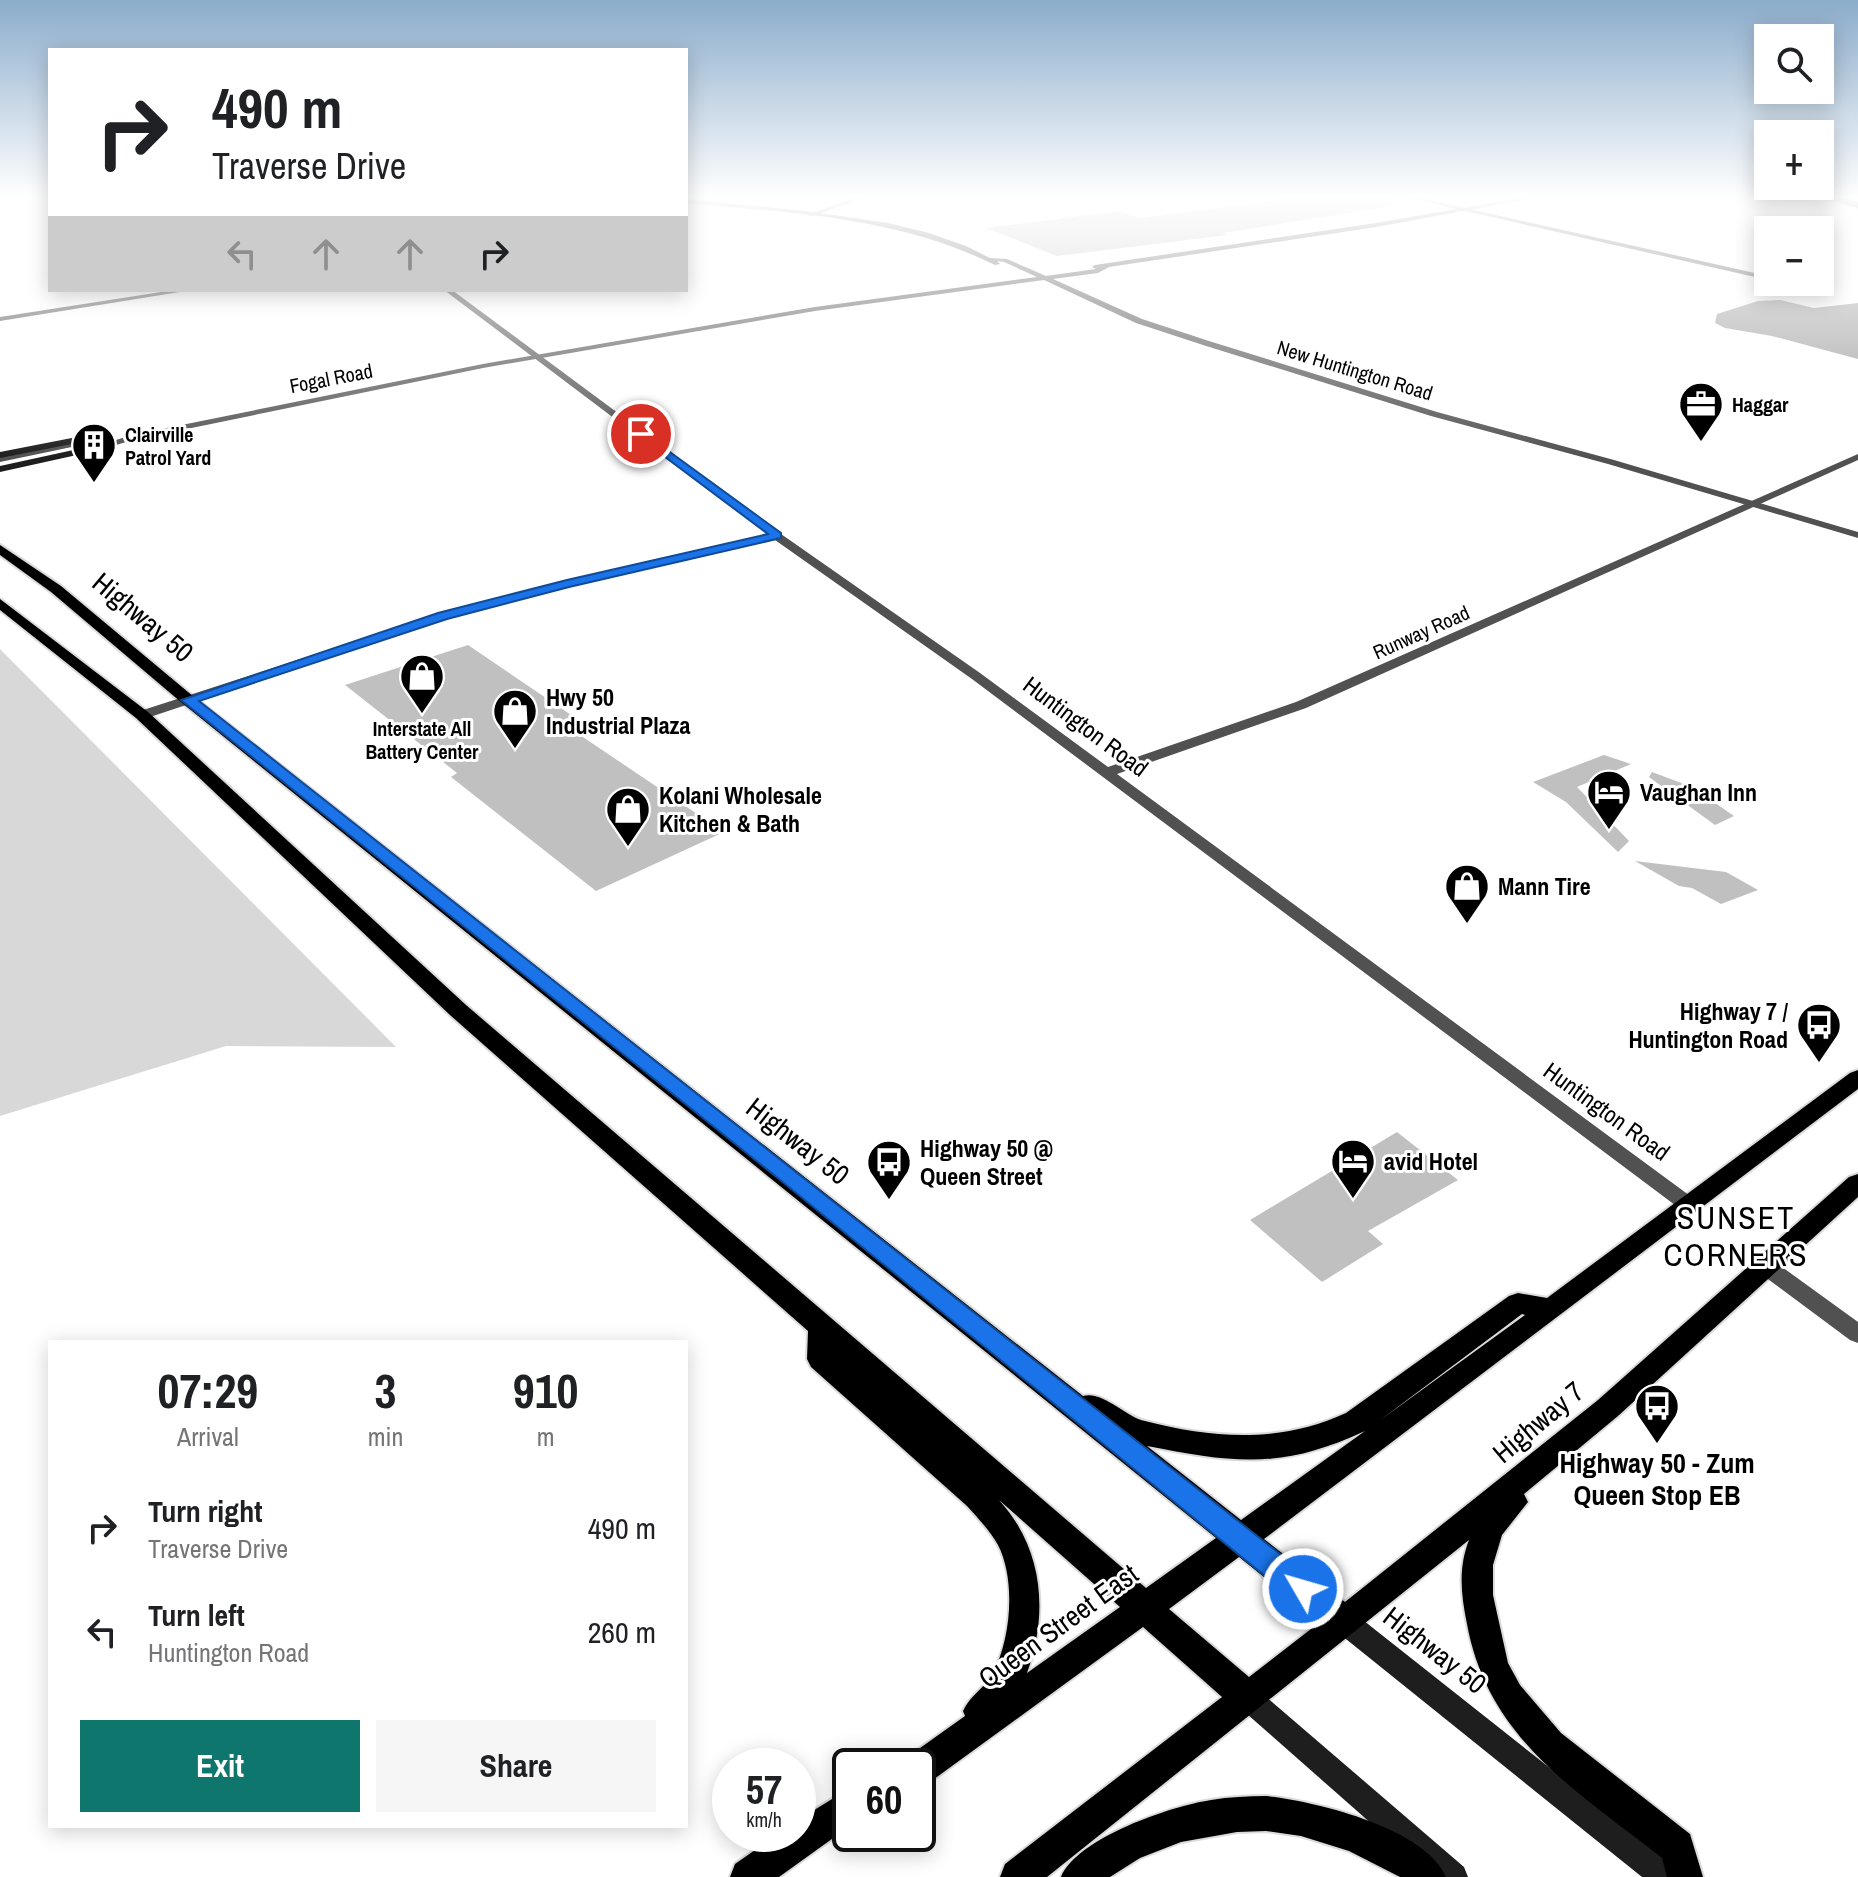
<!DOCTYPE html>
<meta charset="utf-8">
<style>
:root{--surface:#fff;--page:#f6f6f6;--text:#202124;--muted:#757577;--accent:#0f766e}
body{margin:0;font-family:"Archivo Narrow",sans-serif;background:var(--page);color:var(--text);height:100vh;display:flex;flex-direction:column;font-size:30px;white-space:nowrap}
*{box-sizing:border-box;margin:0}
p{font-size:26px;color:var(--muted)}
.icon{flex:none;width:44px;height:44px;fill:none;stroke:currentColor;stroke-width:2;stroke-linecap:round;stroke-linejoin:round}
.map{position:relative;flex:1;overflow:hidden}
.side{position:absolute;left:48px;top:1340px;width:640px;height:488px;display:flex;flex-direction:column;background:var(--surface);border-radius:0px;box-shadow:0 4px 20px #0003}
.side>*{flex:none}
.top-card{position:absolute;left:48px;top:48px;width:640px;height:244px;border-radius:0px;box-shadow:0 4px 20px #0003;background:#fff;color:var(--text);overflow:hidden}
.fabs{position:absolute;left:1754px;top:24px;display:grid;gap:16px}
.fabs a{display:grid;place-items:center;width:80px;height:80px;border-radius:0px;background:var(--surface);box-shadow:0 4px 20px #0003;font-size:40px}
.speed{position:absolute;left:712px;top:1748px;display:flex;gap:16px;font-size:40px;font-weight:700;text-align:center}
.speed>*{display:grid;place-content:center;width:104px;height:104px;border-radius:50%;background:var(--surface);box-shadow:0 4px 20px #0003;line-height:1}
.speed small{font-size:20px;font-weight:400}
.speed .limit{border:4px solid #111;border-radius:12px;background:#fff;color:#111}
.pin{position:absolute;display:grid;place-items:center;width:68px;height:68px;color:#fff;margin:-34px;border:4px solid #fff;border-radius:50%;box-shadow:0 2px 8px #0007}
.me{position:absolute;width:88px;margin:-44px;rotate:308deg;stroke-linejoin:round;filter:drop-shadow(0 0 6px #0008)}
.turn{display:flex;align-items:center;gap:28px;height:168px;padding:0 32px;font-size:36px}
.turn .icon{width:104px;height:104px;stroke-width:2.5}
.turn b{display:block;font-size:56px;line-height:68px}
.lanes{display:flex;align-items:center;height:76px;padding:0 32px;background:#0003;justify-content:center;gap:40px;direction:ltr}
.lanes .off{opacity:.35}
.eta{display:flex;justify-content:space-evenly;align-items:center;height:136px;text-align:center}
.eta b{font-size:48px;font-weight:700;line-height:56px}
.primary-button{display:flex;gap:16px;margin-top:auto;padding:16px 32px}
.primary-button a{flex:1;height:92px;border-radius:0px;background:var(--accent);color:#fff;font-size:32px;font-weight:700;line-height:92px;text-align:center}
.primary-button a+a{background:var(--page);color:var(--text)}
ul{padding:0;list-style:none}
li{display:flex;align-items:center;gap:24px;height:104px;padding:0 32px}
li div{flex:1}
li b{display:block;font-size:30px}
li em{font-style:normal}
.map>svg:first-child{display:block}
.green{fill:#d8d8d8}
.water{fill:#9f9f9f}
.building{fill:#c0c0c0}
.lines{fill:none;stroke-linecap:round;stroke-linejoin:round}
.primary-casing{stroke:#dbdbdb;stroke-width:4}
.motorway-casing{stroke:#dbdbdb;stroke-width:4}
.minor{fill:#515151;fill-rule:evenodd}
.tertiary{fill:#515151;fill-rule:evenodd}
.secondary{fill:#1e1e1e;fill-rule:evenodd}
.primary{fill:#000;fill-rule:evenodd}
.motorway{fill:#000;fill-rule:evenodd}
.route{fill:#1a73e8;stroke:#114b97;stroke-width:2}
.labels{text-anchor:middle;dominant-baseline:central;stroke-width:6;stroke-linejoin:round;paint-order:stroke}
.far-street-label{font-size:20px;fill:#000;stroke:#fff}
.far-poi-label{font-size:20px;font-weight:bold;fill:#000;stroke:#fff;text-anchor:start}
.poi-label{font-size:24px;font-weight:bold;fill:#000;stroke:#fff;text-anchor:start}
.street-label{font-size:24px;fill:#000;stroke:#fff}
.near-street-label{font-size:28px;fill:#000;stroke:#fff}
.near-poi-label{font-size:28px;font-weight:bold;fill:#000;stroke:#fff}
.near-neighbourhood-label{font-size:32px;letter-spacing:2px;fill:#000;stroke:#fff}
</style>
<div class="map">
<svg width="1858" height="1877" viewBox="0 0 1858 1877">
<rect width="100%" height="100%" fill="#fff"/>
<!-- green -->
<path class="green" d="M0 649 396 1047 226 1046 0 1116Z"/>
<!-- water -->
<path class="water" d="M1780 300 1814 308 1858 303V359L1772 336 1725 328 1715 323 1717 314 1758 301Z"/>
<!-- building -->
<g class="building">
<path d="M1313 195H1392L1393 206 1222 233 1228 235 1057 256 986 228 1118 211 1140 218Z"/>
<path d="M468 645 580 721 568 727 724 832 596 891 451 777 457 773 345 685Z"/>
<path d="M1604 755 1631 764 1577 787 1629 841 1618 852 1566 802 1533 782Z"/>
<path d="M1652 772 1692 787 1734 816 1715 825 1649 777Z"/>
<path d="M1635 861 1726 872 1758 890 1721 904 1692 888 1679 886Z"/>
<path d="M1397 1132 1458 1180 1368 1231 1383 1244 1322 1282 1250 1220Z"/>
</g>
<g class="lines">
<!-- primary casing -->
<g class="primary-casing">
<g id="primary">
<path d="M0 545 61 586 194 697 1083 1396C1102 1390 1126 1417 1145 1421 1214 1439 1281 1443 1346 1413L1509 1296 1518 1293 1547 1298 1850 1073 1858 1070V1089L1264 1539 1345 1602 1598 1400 1849 1177 1858 1174V1197L1618 1416 1524 1494 1528 1502 1502 1535 1493 1565V1595L1508 1663 1520 1685 1561 1733 1690 1834 1703 1877H1667L1662 1858C1577 1791 1488 1739 1467 1624 1461 1595 1458 1568 1469 1540L1047 1877H1000L1005 1864 1222 1697 1143 1627 930 1782 918 1787V1766H902L906 1758 965 1716 963 1711C970 1695 985 1688 993 1673 1011 1639 1016 1580 998 1545 990 1531 978 1518 967 1506L811 1367 807 1359 808 1331 450 1015 136 718 0 610V599L148 712 466 1005 1146 1588 1216 1538 182 703 51 592 0 555ZM1522 1314 1525 1315 1379 1421ZM1365 1431 1241 1520 1147 1446C1235 1463 1281 1470 1365 1431ZM999 1500 1120 1607 1027 1673C1049 1613 1043 1548 999 1500ZM1239 1557 1320 1622 1249 1677 1169 1609Z"/>
<path d="M850 1788V1826L779 1877H730L735 1864 778 1834H798V1820Z"/>
<path d="M1266 1796C1315 1801 1426 1828 1446 1877H1400L1349 1851 1301 1836 1266 1831 1237 1832 1181 1842 1140 1858 1110 1877H1061C1077 1838 1171 1806 1211 1800 1229 1797 1248 1796 1266 1796Z"/>
</g>
</g>
<!-- motorway casing -->
<g class="motorway-casing">
<path id="motorway" d="M1817 195H1832L1858 202V208Z"/>
</g>
<!-- minor -->
<g class="minor">
<path d="M863 195H872L812 216 807 215Z"/>
<path d="M1395 195H1407L1768 276V280Z"/>
<path d="M1778 282H1787L1795 287 1790 288Z"/>
<path d="M174 290H192L0 321V317Z"/>
<path d="M444 290H452L781 534 980 673 1108 767 1296 702 1858 454V460L1306 708 1117 774 1697 1201 1700 1206 1697 1211 1690 1213 1683 1211 972 679 775 540 569 586 447 618 147 718H137V712L439 614 567 580 769 535Z"/>
<path d="M1764 1257 1771 1259 1858 1322V1343L1850 1340 1757 1271 1754 1265 1757 1259Z"/>
</g>
<!-- tertiary -->
<g class="tertiary">
<path d="M1537 195H1551L1376 227 1109 267 1098 273 1053 279 1142 319 1209 341 1437 412 1614 460 1858 532V538L1608 464 1431 416 1203 345 1136 323 1044 280 815 311 483 368 133 440 92 452 87 449 132 435 483 364 815 307 1037 277 1004 262 997 261 1000 264 995 265C898 217 792 213 686 203V199L806 211 888 223 929 233 966 246 990 258 1007 259 1046 276 1096 269 1092 267 1095 265 1376 223Z"/>
<path d="M102 435 105 436V440L0 462V456Z"/>
</g>
<!-- secondary -->
<g class="secondary">
<path d="M102 435 105 436V440L82 442 0 458V452L82 436Z"/>
<path d="M110 442 115 445 113 447 0 472V466Z"/>
<path d="M1345 1610 1354 1613 1675 1867 1679 1877H1642L1336 1631 1332 1622 1336 1613Z"/>
<path d="M1248 1685 1257 1689 1464 1867 1468 1877H1432L1239 1707 1235 1698 1239 1689Z"/>
</g>
<!-- primary -->
<use href="#primary" class="primary"/>
<!-- motorway -->
<use href="#motorway" class="motorway"/>
</g>
<!-- sky -->
<linearGradient id="sky" x2="0" y2="1"><stop stop-color="#8baccb"/><stop offset="0.43" stop-color="#fff"/><stop offset="1" stop-color="#fff" stop-opacity="0"/></linearGradient>
<rect width="1858" height="458" fill="url(#sky)"/>
<!-- route -->
<path class="route" d="M641 431 781 533V538L569 587 447 619 199 701 1313 1580 1317 1589 1313 1599 1303 1603 1293 1599 779 1179 181 700 438 613 567 580 768 534 637 436V432Z"/>
<!-- icons -->
<defs>
<g id="office-pin" transform="scale(2.3)"><path d="M0 17L-7.5 6A9.5 9.5 0 1 1 7.5 6Z" fill="#000" stroke="#fff"/><path d="M-6-3h4V-5.5h4V-3h4V5H-6ZM-1-4.5V-3h2v-1.5ZM-6 0V1H6V0Z" fill="#fff"/></g>
<g id="building-pin" transform="scale(2.3)"><path d="M0 17L-7.5 6A9.5 9.5 0 1 1 7.5 6Z" fill="#000" stroke="#fff"/><path d="M-4-6H4V6H1V3H-1V6H-4ZM-2.5-4.3h1.7v1.8h-1.7ZM.8-4.3h1.7v1.8H.8ZM-2.5-1h1.7V.8h-1.7ZM.8-1h1.7V.8H.8Z" fill="#fff"/></g>
<g id="shop-pin" transform="scale(2.3)"><path d="M0 17L-7.5 6A9.5 9.5 0 1 1 7.5 6Z" fill="#000" stroke="#fff"/><path d="M-5-2.5h2.3a2.7 3.5 0 0 1 5.4 0H5L5.5 6h-11ZM-1.5-2.5h3a1.5 2.3 0 0 0-3 0Z" fill="#fff"/></g>
<g id="hotel-pin" transform="scale(2.3)"><path d="M0 17L-7.5 6A9.5 9.5 0 1 1 7.5 6Z" fill="#000" stroke="#fff"/><path d="M-6-4.5h1.5V1H6V5H4.5V3h-9V5H-6ZM-4 0a1.8 1.8 0 1 1 3.6 0ZM.5 0V-2.5h3Q6-2.5 6 0Z" fill="#fff"/></g>
<g id="bus-pin" transform="scale(2.3)"><path d="M0 17L-7.5 6A9.5 9.5 0 1 1 7.5 6Z" fill="#000" stroke="#fff"/><path d="M-5-6H5V4H4V6H2V4H-2V6H-4V4H-5ZM-3.5-4V0h7V-4ZM-3.5 1.2v1.5H-2V1.2ZM2 1.2v1.5H3.5V1.2Z" fill="#fff"/></g>
</defs>
<g fill-rule="evenodd">
<use href="#office-pin" x="1701" y="404"/>
<use href="#building-pin" x="94" y="445"/>
<use href="#shop-pin" x="422" y="676"/>
<use href="#shop-pin" x="515" y="711"/>
<use href="#hotel-pin" x="1609" y="792"/>
<use href="#shop-pin" x="628" y="809"/>
<use href="#shop-pin" x="1467" y="886"/>
<use href="#bus-pin" x="1819" y="1025"/>
<use href="#hotel-pin" x="1353" y="1161"/>
<use href="#bus-pin" x="889" y="1162"/>
<use href="#bus-pin" x="1657" y="1406"/>
</g>
<g class="labels">
<!-- far-street labels -->
<g class="far-street-label">
<text transform="translate(1355 370) rotate(17)">New Huntington Road</text>
<text transform="translate(331 378) rotate(-11)">Fogal Road</text>
<text transform="translate(1421 632) rotate(-24)">Runway Road</text>
</g>
<!-- far-poi labels -->
<g class="far-poi-label">
<text x="1732" y="404">Haggar</text>
<text x="125" y="434">Clairville<tspan x="125" dy="23">Patrol Yard</tspan></text>
<text x="422" y="728" text-anchor="middle">Interstate All<tspan x="422" dy="23">Battery Center</tspan></text>
</g>
<!-- poi labels -->
<g class="poi-label">
<text x="546" y="697">Hwy 50<tspan x="546" dy="28">Industrial Plaza</tspan></text>
<text x="1640" y="792">Vaughan Inn</text>
<text x="659" y="795">Kolani Wholesale<tspan x="659" dy="28">Kitchen &amp; Bath</tspan></text>
<text x="1498" y="886">Mann Tire</text>
<text x="1788" y="1011" text-anchor="end">Highway 7 /<tspan x="1788" dy="28">Huntington Road</tspan></text>
<text x="920" y="1148">Highway 50 @<tspan x="920" dy="28">Queen Street</tspan></text>
<text x="1384" y="1161">avid Hotel</text>
</g>
<!-- street labels -->
<g class="street-label">
<text transform="translate(1086 726) rotate(37)">Huntington Road</text>
<text transform="translate(1607 1111) rotate(36)">Huntington Road</text>
</g>
<!-- near-street labels -->
<g class="near-street-label">
<text transform="translate(143 617) rotate(40)">Highway 50</text>
<text transform="translate(798 1141) rotate(38)">Highway 50</text>
<text transform="translate(1538 1422) rotate(-40)">Highway 7</text>
<text transform="translate(1058 1626) rotate(-36)">Queen Street East</text>
<text transform="translate(1435 1650) rotate(38)">Highway 50</text>
</g>
<!-- near-poi labels -->
<g class="near-poi-label">
<text x="1657" y="1463">Highway 50 - Zum<tspan x="1657" dy="32">Queen Stop EB</tspan></text>
</g>
<!-- near-neighbourhood labels -->
<g class="near-neighbourhood-label">
<text x="1736" y="1217">SUNSET<tspan x="1736" dy="37">CORNERS</tspan></text>
</g>
</g>
</svg>
<div class="fabs">
<a><svg class="icon" aria-label="search" viewBox="0 0 24 24"><circle cx="10" cy="10" r="6"/><path d="M15 15l6 6"/></svg></a>
<a>+</a>
<a>−</a>
</div>
<div class="speed"><div>57<small>km/h</small></div><div class="limit">60</div></div>
<div class="pin" style="left:641px;top:434px;background:#d93025"><svg class="icon" aria-label="arrive" viewBox="0 0 24 24"><path d="M6 21V4h12l-3 4 3 4H6"/></svg></div>
<svg class="me" style="left:1303px;top:1589px" viewBox="-20 -20 40 40"><circle r="17" fill="#1a73e8" stroke="#fff" stroke-width="3"/><path d="M0-11L8 9 0 5-8 9z" fill="#fff"/></svg>
<div class="top-card">
<div class="turn"><svg class="icon" aria-label="right" viewBox="0 0 24 24"><path d="M7 20v-9h11M14 6l5 5-5 5"/></svg><div><b>490 m</b>Traverse Drive</div></div>
<div class="lanes"><svg class="icon off" aria-label="left" viewBox="0 0 24 24"><path d="M17 20v-9H6M10 6l-5 5 5 5"/></svg><svg class="icon off" aria-label="ahead" viewBox="0 0 24 24"><path d="M12 20V5M6 11l6-6 6 6"/></svg><svg class="icon off" aria-label="ahead" viewBox="0 0 24 24"><path d="M12 20V5M6 11l6-6 6 6"/></svg><svg class="icon" aria-label="right" viewBox="0 0 24 24"><path d="M7 20v-9h11M14 6l5 5-5 5"/></svg></div>
</div>
<section class="side">
<div class="eta">
<div><b>07:29</b><p>Arrival</p></div>
<div><b>3</b><p>min</p></div>
<div><b>910</b><p>m</p></div>
</div>
<ul>
<li><svg class="icon" aria-label="right" viewBox="0 0 24 24"><path d="M7 20v-9h11M14 6l5 5-5 5"/></svg><div><b>Turn right</b><p>Traverse Drive</p></div><em>490 m</em></li>
<li><svg class="icon" aria-label="left" viewBox="0 0 24 24"><path d="M17 20v-9H6M10 6l-5 5 5 5"/></svg><div><b>Turn left</b><p>Huntington Road</p></div><em>260 m</em></li>
</ul>
<div class="primary-button"><a>Exit</a><a>Share</a></div>
</section>
</div>
